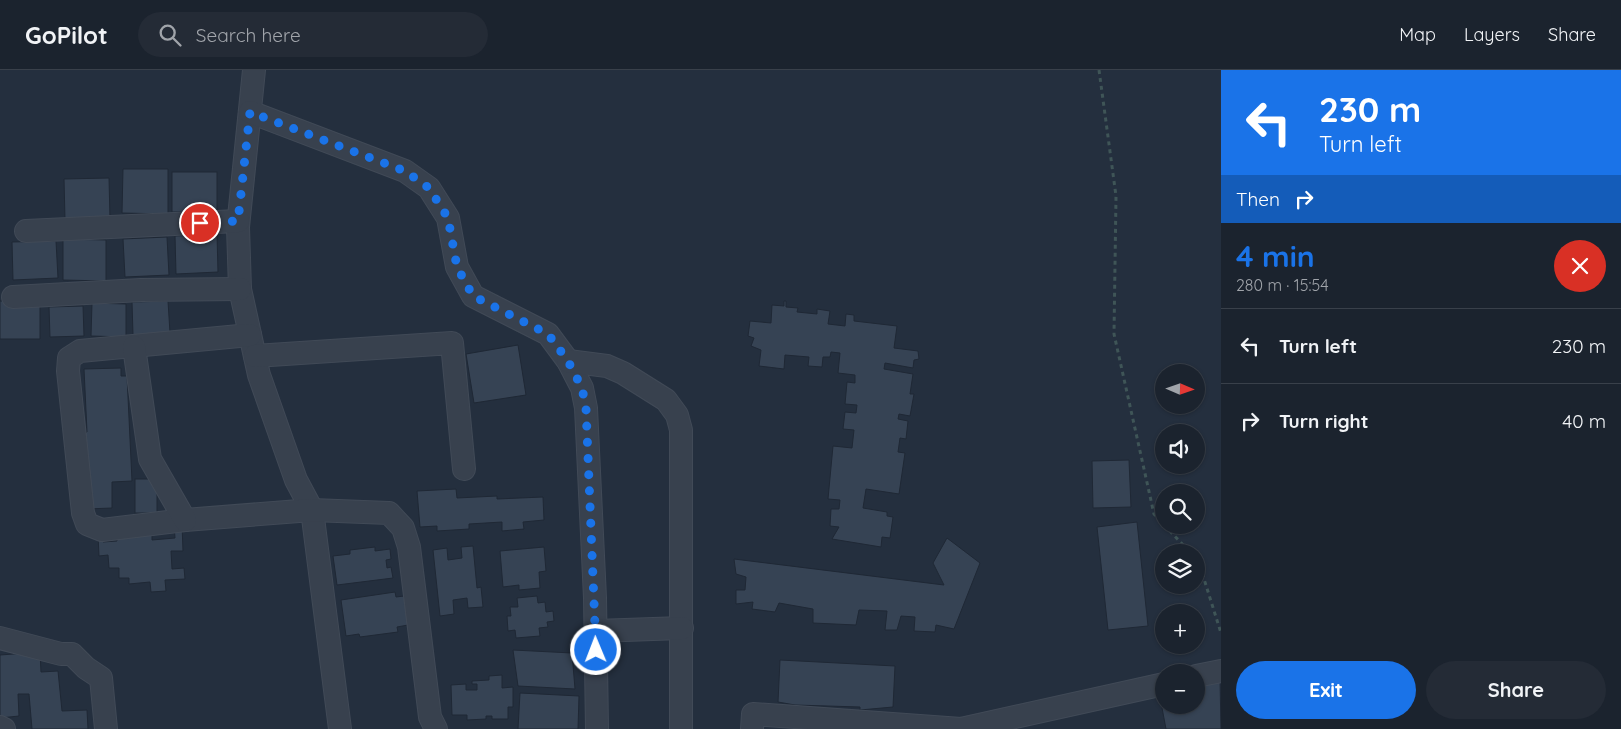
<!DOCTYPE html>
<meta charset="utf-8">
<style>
:root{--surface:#1b232e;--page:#242b36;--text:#f1f3f6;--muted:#a0a4aa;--line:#39404a;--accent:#1a73e8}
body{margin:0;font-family:Quicksand,sans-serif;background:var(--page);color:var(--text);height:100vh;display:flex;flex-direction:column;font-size:19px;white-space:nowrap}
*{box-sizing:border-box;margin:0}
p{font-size:16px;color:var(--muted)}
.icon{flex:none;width:28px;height:28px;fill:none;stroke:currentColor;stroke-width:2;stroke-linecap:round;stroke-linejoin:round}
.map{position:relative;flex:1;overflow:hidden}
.details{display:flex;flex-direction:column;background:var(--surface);width:400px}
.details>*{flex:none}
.top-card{background:#1a73e8;color:#fff;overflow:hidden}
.needle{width:32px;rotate:92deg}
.tools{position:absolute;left:1155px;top:294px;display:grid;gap:10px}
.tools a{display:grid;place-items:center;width:50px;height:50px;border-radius:50%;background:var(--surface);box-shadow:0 1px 4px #0004,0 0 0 1px var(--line);font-size:25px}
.pin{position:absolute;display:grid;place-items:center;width:42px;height:42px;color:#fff;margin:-21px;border:2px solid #fff;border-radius:50%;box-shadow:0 1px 5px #0007}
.me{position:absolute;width:55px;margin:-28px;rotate:359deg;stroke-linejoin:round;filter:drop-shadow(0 0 4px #0008)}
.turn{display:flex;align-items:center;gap:18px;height:105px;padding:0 15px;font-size:22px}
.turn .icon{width:65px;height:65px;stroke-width:2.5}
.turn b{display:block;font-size:35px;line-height:42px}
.then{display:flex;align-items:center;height:48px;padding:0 15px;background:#0003;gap:10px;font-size:19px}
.round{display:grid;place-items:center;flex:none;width:52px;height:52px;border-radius:26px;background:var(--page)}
.overview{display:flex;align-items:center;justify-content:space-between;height:85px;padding:0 15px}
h1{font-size:30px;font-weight:700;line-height:38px;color:var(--accent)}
.action{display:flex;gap:10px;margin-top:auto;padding:10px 15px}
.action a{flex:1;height:58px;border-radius:30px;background:var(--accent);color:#fff;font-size:20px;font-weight:700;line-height:58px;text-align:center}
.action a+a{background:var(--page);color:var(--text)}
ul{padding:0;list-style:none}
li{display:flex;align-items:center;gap:15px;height:75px;padding:0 15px;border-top:1px solid var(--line)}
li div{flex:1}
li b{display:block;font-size:19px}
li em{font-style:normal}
header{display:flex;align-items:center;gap:30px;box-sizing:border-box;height:70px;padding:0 25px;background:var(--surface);border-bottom:1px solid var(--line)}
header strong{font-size:24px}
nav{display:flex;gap:28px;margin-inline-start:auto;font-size:18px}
.search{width:350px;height:45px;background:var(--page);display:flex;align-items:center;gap:12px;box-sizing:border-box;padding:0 18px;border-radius:28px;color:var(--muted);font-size:19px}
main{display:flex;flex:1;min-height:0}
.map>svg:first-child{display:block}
.building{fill:#364354;stroke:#1f2835}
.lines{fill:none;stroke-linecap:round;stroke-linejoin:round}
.minor-casing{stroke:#414a57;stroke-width:24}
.path{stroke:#3f5557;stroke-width:3;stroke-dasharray:4 4;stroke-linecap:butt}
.minor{stroke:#38414e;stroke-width:22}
.route{stroke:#1a73e8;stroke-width:9;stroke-dasharray:0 16.2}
</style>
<header>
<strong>GoPilot</strong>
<div class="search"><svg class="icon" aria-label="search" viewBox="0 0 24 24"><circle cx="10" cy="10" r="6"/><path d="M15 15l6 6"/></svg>Search here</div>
<nav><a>Map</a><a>Layers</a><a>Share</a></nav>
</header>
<main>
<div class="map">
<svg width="1221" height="659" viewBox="0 0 1221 659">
<rect width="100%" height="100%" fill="#242f3e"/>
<!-- building -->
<g class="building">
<path d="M123 99H168V144L122 143Z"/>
<rect x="172" y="102" width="45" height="40"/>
<path d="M109 108 110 149 65 150 64 109Z"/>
<path d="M217 164 218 202 176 204 175 166Z"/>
<path d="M167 167 169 205 125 207 123 169Z"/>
<path d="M63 169 106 170V211L63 210Z"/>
<path d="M56 171 58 208 13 210 12 172Z"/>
<path d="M0 231 40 232V269H0Z"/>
<path d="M168 231 170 263 133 265 132 232Z"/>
<path d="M784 231H786V237L798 238 797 242 817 244V239L830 241 828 254 845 256 846 244 854 245V251L897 256 894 278 918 281 919 289 914 290 913 298 885 293 884 299 913 304 910 324H914L910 346 899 344 898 349 908 351 906 369 900 368 898 382 905 383 899 424 866 419 863 438 887 442V446L893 447 890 468 882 467 881 477 832 469 839 457 830 456 831 439H839L840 430 828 429 833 376 852 378 854 360 843 359 845 342 856 343 857 335 845 334 847 312 855 313V305L838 303 840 283 831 282 830 287H823L822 297 808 296 809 287 785 285 784 299 759 296 761 280 751 276 754 268 748 266 750 251 771 253 772 235 784 236Z"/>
<path d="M92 233 126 234V267L91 266Z"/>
<path d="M83 236 84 266 50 267 49 237Z"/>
<path d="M518 275 526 325 474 333 466 284Z"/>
<path d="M121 298V306H127L132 411 112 412V438L86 439 83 363 87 362 84 299Z"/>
<path d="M1129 390 1131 437 1093 438 1092 391Z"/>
<rect x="135" y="409" width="22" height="34"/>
<path d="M456 419 457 428 497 426V429L543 427 544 450 523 452 524 459 502 461V452L469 454V459L437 461V456L420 457 417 421Z"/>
<path d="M1137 452 1148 556 1108 560 1097 457Z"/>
<path d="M174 454H182L183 481H171L172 499 184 498 185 509 165 510 166 521 151 522 150 512 129 514V508H119V498H109L108 485 99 486 98 464 102 463 103 472 117 471V468L152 462V470L175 468Z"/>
<path d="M947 468 980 493 954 559 936 555 935 562 914 561 915 547 901 546 897 560H885L887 541 859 540 856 555 813 553V539L779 533 775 542 752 539 753 532 736 534V520H745L746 507 736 504 734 489 944 515 933 493Z"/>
<path d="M473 476 477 518 481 517 483 537 468 538 467 528 453 530 454 544 440 546 433 480 447 478 448 490 462 488 461 477Z"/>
<path d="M375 477V481L390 479 391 489 386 490 387 498 391 497 393 508 337 515 333 486 350 484V480Z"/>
<path d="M544 477 546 501 539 502 540 518 519 520V515L503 517 500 481Z"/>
<path d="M395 522 396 527 404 526 408 555 397 557 398 562 360 567 359 564 346 566 341 530Z"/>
<path d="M537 526 538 533 545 532 546 542 553 541 554 551 547 552 548 557 539 558 540 566 516 568 515 560 508 561 507 546H511L510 537H518L517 528Z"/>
<path d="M513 580 572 583 575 619 518 616Z"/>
<path d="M40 582 41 602 58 601 62 641 87 640 88 659H32L29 624H18L19 646 0 648V585Z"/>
<path d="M780 590 895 596 893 637 860 640V637L795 635 778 632Z"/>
<path d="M502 605V618L513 617V637H508V649H492V646H486V649L467 650V645H452L451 615 466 614V620H477V614H472V611L489 610V606Z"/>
<path d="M1220 609 1221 659H1166L1159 622 1164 621V635H1196V614Z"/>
<path d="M520 623 579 626 578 659H518Z"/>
</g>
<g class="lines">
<!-- minor casing -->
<g class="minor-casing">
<g id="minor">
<path d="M254 0 238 157 240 219 259 305 296 410 312 440 340 659"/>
<path d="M250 42 405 101 429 118 448 148 457 197 473 226 548 264 568 291 582 318 586 338 595 528 597 659"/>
<path d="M26 161 238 151"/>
<path d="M13 227 141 220 240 219"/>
<path d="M250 265 80 281 69 288 68 301 83 443 87 454 102 460 185 450 312 440 389 443 403 458 409 477 430 647 436 659"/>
<path d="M134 277 150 389 185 450"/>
<path d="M255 286 452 273 464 399"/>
<path d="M568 291 607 296 623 303 666 330 677 345 681 360V659"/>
<path d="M596 561 682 558"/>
<path d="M0 568 61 584H72L86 598 101 608 106 659"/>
<path d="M1196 606 1221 601"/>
<path d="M0 657 4 659"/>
<path d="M752 659 753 644 961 659 1164 614"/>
</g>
</g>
<!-- path -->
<g class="path">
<path d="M1099 0 1116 126 1114 264 1154 444 1164 454"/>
<path d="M1164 455 1190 482"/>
<path d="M1196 489 1199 493 1221 563"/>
</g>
<!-- minor -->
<use href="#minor" class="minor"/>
</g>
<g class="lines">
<!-- route -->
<path class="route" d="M200 153 238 151 250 42 405 101 429 118 448 148 457 197 473 226 548 264 568 291 582 318 586 338 596 580"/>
</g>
</svg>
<div class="tools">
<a><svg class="needle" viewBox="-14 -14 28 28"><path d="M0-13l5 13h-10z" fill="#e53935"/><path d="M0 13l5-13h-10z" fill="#a0a4aa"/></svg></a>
<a><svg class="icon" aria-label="sound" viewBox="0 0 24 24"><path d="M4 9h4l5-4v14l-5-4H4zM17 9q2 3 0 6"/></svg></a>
<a><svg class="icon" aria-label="search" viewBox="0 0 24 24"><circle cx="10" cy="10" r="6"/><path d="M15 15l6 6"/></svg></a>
<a><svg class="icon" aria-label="layers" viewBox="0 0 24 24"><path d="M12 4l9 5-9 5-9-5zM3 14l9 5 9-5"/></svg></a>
<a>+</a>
<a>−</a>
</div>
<div class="pin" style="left:200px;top:153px;background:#d93025"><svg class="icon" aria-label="arrive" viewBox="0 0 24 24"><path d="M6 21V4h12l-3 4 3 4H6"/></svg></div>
<svg class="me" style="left:596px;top:580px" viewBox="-20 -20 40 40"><circle r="17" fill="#1a73e8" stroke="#fff" stroke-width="3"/><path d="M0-11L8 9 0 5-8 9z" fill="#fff"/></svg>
</div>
<section class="details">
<div class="top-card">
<div class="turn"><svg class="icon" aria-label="left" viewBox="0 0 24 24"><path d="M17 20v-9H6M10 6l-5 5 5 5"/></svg><div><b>230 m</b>Turn left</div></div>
<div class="then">Then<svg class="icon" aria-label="right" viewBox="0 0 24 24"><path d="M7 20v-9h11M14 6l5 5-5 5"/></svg></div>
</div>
<div class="overview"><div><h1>4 min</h1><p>280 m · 15:54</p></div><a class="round" style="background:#d93025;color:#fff"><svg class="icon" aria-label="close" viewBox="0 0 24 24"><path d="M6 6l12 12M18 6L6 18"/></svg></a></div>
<ul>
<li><svg class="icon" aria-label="left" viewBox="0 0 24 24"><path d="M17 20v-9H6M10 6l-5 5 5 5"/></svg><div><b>Turn left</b></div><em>230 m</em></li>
<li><svg class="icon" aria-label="right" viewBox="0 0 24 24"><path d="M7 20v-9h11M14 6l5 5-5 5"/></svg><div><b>Turn right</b></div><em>40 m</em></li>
</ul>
<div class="action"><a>Exit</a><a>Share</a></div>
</section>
</main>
